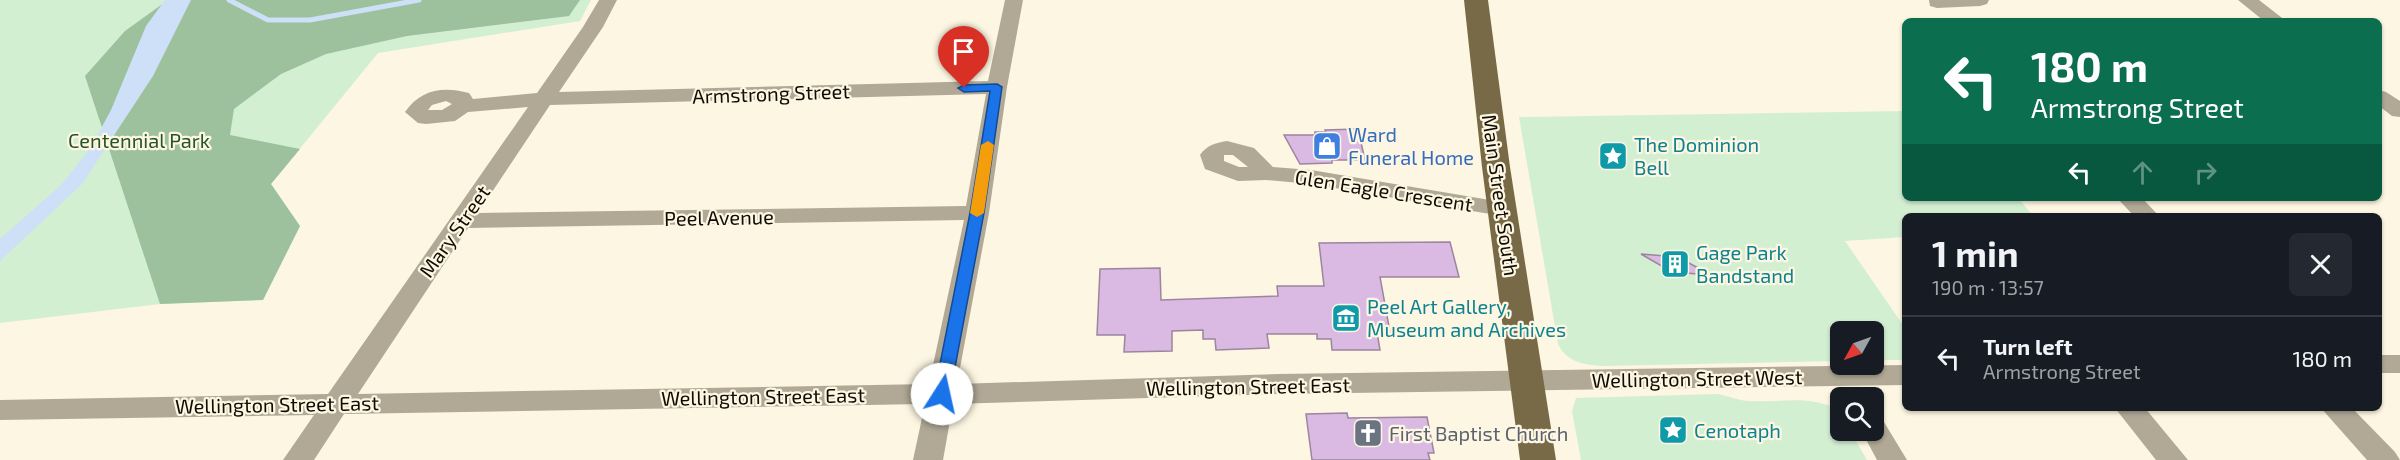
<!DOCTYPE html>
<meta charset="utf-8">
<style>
:root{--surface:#171b24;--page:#242831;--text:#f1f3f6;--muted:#9ea1a6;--line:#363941}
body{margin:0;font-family:"Exo 2",sans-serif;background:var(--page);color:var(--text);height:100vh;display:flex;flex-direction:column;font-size:22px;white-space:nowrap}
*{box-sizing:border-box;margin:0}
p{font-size:20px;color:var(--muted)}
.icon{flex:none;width:33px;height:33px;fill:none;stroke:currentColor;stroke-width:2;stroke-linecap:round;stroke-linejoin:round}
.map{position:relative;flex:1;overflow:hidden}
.drawer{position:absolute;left:1902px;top:213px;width:480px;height:198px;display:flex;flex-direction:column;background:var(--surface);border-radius:9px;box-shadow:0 2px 4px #0004}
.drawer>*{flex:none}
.banner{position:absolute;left:1902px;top:18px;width:480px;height:183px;border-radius:9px;box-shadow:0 2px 4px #0004;background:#0b6e4f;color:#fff;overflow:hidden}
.needle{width:39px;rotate:230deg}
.tools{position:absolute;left:1830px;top:321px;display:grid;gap:12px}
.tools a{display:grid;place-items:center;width:54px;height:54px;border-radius:9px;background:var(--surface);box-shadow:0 2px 4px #0004;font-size:30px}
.pin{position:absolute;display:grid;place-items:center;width:51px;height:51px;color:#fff;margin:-62px -26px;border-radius:50% 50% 50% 0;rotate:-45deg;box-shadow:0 0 6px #0007}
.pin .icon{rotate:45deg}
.me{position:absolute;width:66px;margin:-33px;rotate:10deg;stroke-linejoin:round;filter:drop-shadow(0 0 4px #0008)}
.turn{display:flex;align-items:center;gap:21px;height:126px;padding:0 30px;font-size:27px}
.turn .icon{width:78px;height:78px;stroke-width:2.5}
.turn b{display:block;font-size:42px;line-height:51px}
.lanes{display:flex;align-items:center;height:57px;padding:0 30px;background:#0003;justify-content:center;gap:30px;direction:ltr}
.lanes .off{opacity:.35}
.round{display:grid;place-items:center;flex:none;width:63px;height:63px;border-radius:9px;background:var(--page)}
.headline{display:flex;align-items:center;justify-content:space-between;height:102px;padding:0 30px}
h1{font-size:36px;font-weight:700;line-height:45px}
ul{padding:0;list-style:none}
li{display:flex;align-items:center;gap:18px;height:84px;padding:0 30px;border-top:2px solid var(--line)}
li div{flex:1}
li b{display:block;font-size:22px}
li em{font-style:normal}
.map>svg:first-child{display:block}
.green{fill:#d3efd2}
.forest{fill:#9dc19c}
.water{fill:#cde0f8}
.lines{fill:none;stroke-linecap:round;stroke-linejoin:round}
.stream{stroke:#cde0f8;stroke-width:5}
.building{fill:#dabae2;stroke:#9b859f;stroke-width:1.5}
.minor{fill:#b1a996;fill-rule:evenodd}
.major{fill:#786a46;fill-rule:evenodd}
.route{fill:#1a73e8;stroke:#114b97;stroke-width:1.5}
.slow{fill:#f59e0b}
.labels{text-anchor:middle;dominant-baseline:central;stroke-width:4.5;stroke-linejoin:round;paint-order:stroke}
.street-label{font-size:20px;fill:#100c03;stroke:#fdf6e2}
.shop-label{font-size:20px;fill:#366cbe;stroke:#fdf6e2;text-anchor:start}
.park-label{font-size:20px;fill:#245524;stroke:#fdf6e2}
.culture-label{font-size:20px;fill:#0d838f;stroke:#fdf6e2;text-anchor:start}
.worship-label{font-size:20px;fill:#5b616d;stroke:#fdf6e2;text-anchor:start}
</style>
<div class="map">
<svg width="2400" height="460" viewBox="0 0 2400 460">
<rect width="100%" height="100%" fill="#fdf6e2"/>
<!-- green -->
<g class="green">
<path d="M0 0H591L580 21 378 53 271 184 300 226 263 300 160 304 0 323Z"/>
<path d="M1905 111V198L2112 199H2019L2033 216H1905V237L1845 241 1905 328V360H1874V332H1840V361L1604 366C1585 365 1567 363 1558 344L1519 117Z"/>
<path d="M1718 394C1728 396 1740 401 1750 401 1783 403 1808 394 1839 410L1840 430 1850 431 1867 460H1581L1572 411 1576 398Z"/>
</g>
<!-- forest -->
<path class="forest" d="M168 0H580L569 16 407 36 326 54 281 74 234 109 230 135 300 149 271 184 300 226 263 300 160 304 85 76 125 31Z"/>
<!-- water -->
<path class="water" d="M165 0H191L153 76 82 184 0 261V239L62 184 91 147 111 110 146 26Z"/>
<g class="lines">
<!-- stream -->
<path class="stream" d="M229 0 268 20H310L419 0"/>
</g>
<!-- building -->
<g class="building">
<path d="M1358 129 1365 160H1332V163L1300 164 1284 135H1315V132H1326L1325 130Z"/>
<path d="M1450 242 1459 277H1380L1390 332H1377L1380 350H1332L1331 339H1317V334H1267L1269 348 1216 350 1215 339H1203V330L1172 331V351L1124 352 1125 335H1097L1100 269 1160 268 1161 300 1278 296 1277 286H1324L1319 243Z"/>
<path d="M1641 254 1678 257 1711 275 1672 272Z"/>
<path d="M1347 413 1348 418 1427 417 1434 453H1428L1430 460H1312L1306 414Z"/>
</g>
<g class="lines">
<!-- minor -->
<g class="minor">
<path d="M599 0H617L603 27 559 92 988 81 1005 0H1023L1007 87 989 213 957 384 1278 374 1905 365V385L1278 394 953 404 943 460H913L925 404 344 414 314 460H283L314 415 0 420V400L328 394 528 107 468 112 455 121 426 124 418 123 405 112C421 89 443 86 469 93L473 99 537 93 583 27ZM986 94 966 206 478 213 550 105ZM446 101 452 104 442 110H428L432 105ZM964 220 929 384 358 394 468 228Z"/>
<path d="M1929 0H1989L1987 4 1980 6 1937 8 1930 6Z"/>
<path d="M2238 0H2259L2286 21H2264Z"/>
<path d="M2379 90 2386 92 2400 101V117L2392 116 2379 106Z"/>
<path d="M1227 141 1254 148 1273 167 1311 170 1502 202 1510 204 1514 209 1510 214 1502 216 1311 184 1266 180 1238 181 1205 169 1200 155C1207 145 1215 143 1227 141ZM1224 155H1233L1248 167H1239L1224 161Z"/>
<path d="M2117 198H2142L2159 216H2134Z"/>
<rect x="2379" y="355" width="21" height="18"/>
<path d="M2115 408H2145L2188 460H2156Z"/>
<path d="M2321 408H2352L2395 452 2400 460H2367Z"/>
<path d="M1874 418 1884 422 1907 460H1877L1861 430H1874Z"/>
</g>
<!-- major -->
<path class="major" d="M1464 0H1488L1510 167 1556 460H1520L1482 167Z"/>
</g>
<!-- route -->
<path class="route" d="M997 84 1002 87 984 213 950 394 948 398H937L934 394 970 213 990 91 964 92 958 88 964 85Z"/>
<!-- slow -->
<path class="slow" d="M988 141 994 145 984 213 977 217 970 213 981 145Z"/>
<!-- icons -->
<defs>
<g id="shop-square" transform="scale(1.5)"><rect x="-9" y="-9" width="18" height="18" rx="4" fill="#3f7fe0" stroke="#fdf6e2"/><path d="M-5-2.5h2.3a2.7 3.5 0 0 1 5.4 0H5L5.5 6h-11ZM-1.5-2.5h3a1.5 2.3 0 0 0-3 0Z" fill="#fff"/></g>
<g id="sight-square" transform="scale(1.5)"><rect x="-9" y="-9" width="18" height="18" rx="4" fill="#0f9aa8" stroke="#fdf6e2"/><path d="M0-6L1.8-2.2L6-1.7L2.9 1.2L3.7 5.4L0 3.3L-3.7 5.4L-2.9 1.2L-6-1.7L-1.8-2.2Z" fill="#fff"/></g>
<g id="building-square" transform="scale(1.5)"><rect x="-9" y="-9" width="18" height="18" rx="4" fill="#0f9aa8" stroke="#fdf6e2"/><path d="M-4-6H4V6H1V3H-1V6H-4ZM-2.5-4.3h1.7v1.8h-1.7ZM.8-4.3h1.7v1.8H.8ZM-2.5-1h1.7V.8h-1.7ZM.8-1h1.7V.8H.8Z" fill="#fff"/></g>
<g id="museum-square" transform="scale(1.5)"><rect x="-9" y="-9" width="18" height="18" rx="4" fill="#0f9aa8" stroke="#fdf6e2"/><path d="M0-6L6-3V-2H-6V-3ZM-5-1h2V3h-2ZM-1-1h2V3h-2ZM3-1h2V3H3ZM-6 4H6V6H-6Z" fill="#fff"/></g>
<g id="church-square" transform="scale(1.5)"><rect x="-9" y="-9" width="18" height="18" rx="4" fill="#6b7280" stroke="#fdf6e2"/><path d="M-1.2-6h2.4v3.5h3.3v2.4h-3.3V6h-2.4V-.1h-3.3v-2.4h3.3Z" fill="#fff"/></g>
</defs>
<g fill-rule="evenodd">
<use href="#shop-square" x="1327" y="146"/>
<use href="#sight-square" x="1613" y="156"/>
<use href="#building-square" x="1675" y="264"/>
<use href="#museum-square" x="1346" y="318"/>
<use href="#sight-square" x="1673" y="430"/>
<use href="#church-square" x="1368" y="433"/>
</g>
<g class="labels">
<!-- street labels -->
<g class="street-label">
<text transform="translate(771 93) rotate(-2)">Armstrong Street</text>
<text transform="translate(1384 190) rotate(9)">Glen Eagle Crescent</text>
<text transform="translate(1501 195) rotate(82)">Main Street South</text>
<text transform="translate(719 217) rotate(-1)">Peel Avenue</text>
<text transform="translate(454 231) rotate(-55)">Mary Street</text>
<text transform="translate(1697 378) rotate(-1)">Wellington Street West</text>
<text transform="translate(1248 386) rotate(-1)">Wellington Street East</text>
<text transform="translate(763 396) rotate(-1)">Wellington Street East</text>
<text transform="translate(277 404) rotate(-1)">Wellington Street East</text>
</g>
<!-- shop labels -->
<g class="shop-label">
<text x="1348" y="134">Ward<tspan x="1348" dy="23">Funeral Home</tspan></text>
</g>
<!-- park labels -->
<g class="park-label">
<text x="139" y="140">Centennial Park</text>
</g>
<!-- culture labels -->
<g class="culture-label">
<text x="1634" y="144">The Dominion<tspan x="1634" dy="23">Bell</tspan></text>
<text x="1696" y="252">Gage Park<tspan x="1696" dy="23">Bandstand</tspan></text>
<text x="1367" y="306">Peel Art Gallery,<tspan x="1367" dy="23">Museum and Archives</tspan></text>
<text x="1694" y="430">Cenotaph</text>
</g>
<!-- worship labels -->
<g class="worship-label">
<text x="1389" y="433">First Baptist Church</text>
</g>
</g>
</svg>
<div class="tools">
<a><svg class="needle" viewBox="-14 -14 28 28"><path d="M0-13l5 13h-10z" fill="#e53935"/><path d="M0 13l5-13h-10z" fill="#9ea1a6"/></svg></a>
<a><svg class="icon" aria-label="search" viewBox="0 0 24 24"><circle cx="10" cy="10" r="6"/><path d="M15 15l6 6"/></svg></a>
</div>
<div class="pin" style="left:964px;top:88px;background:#d93025"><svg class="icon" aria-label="arrive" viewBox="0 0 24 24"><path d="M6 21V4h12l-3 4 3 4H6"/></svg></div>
<svg class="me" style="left:942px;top:394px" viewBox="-20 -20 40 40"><circle r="19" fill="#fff"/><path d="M0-13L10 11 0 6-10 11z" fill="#1a73e8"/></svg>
<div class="banner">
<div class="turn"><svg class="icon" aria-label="left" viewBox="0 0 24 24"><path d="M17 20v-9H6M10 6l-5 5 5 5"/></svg><div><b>180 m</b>Armstrong Street</div></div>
<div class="lanes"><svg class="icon" aria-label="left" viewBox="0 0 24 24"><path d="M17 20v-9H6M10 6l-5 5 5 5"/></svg><svg class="icon off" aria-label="ahead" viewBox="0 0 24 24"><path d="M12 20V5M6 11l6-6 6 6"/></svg><svg class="icon off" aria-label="right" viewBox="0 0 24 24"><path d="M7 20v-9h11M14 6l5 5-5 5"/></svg></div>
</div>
<section class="drawer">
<div class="headline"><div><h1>1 min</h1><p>190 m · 13:57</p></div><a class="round"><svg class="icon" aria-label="close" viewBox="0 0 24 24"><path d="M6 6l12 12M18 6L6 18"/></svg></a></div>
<ul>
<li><svg class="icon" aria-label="left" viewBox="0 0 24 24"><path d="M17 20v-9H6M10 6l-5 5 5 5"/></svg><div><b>Turn left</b><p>Armstrong Street</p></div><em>180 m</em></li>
</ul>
</section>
</div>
